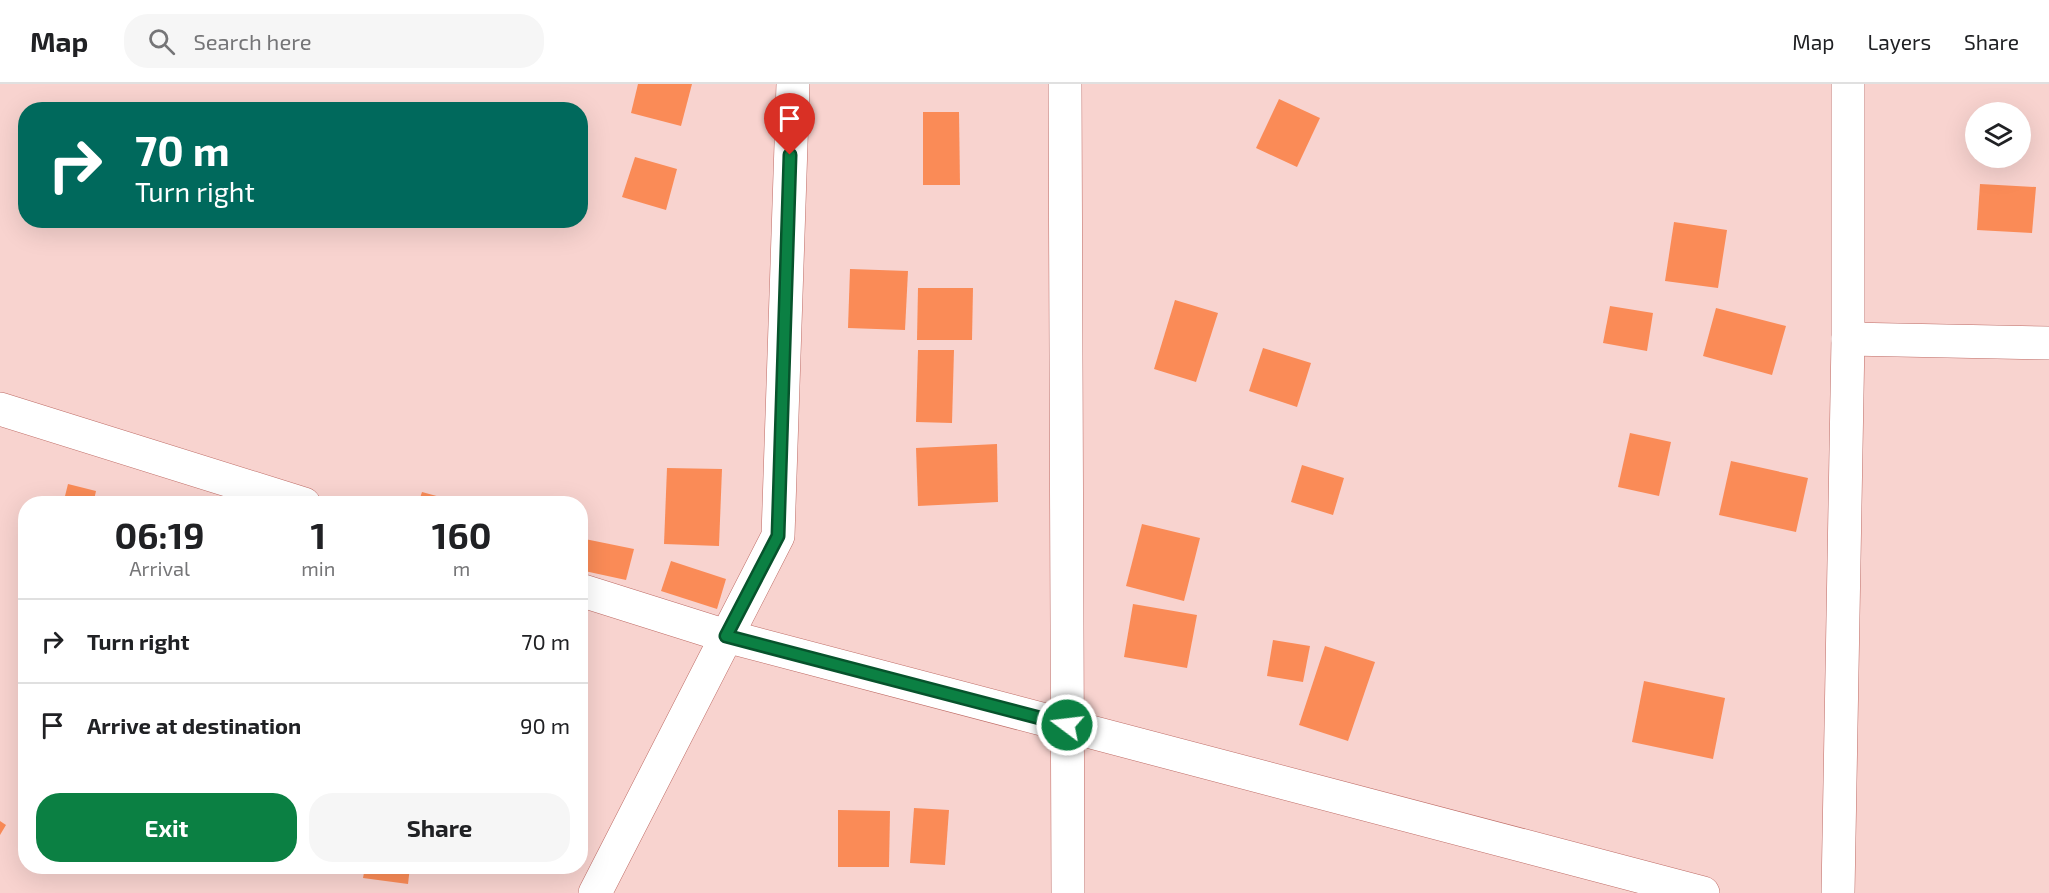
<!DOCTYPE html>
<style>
:root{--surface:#fff;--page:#f6f6f6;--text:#202124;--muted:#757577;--line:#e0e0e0;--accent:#0b8043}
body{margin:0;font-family:"Exo 2",sans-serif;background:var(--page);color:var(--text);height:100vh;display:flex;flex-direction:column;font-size:22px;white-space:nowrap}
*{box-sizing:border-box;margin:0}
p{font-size:20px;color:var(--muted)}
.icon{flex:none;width:33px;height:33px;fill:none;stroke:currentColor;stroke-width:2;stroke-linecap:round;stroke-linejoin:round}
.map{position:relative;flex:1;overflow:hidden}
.panel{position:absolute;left:18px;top:412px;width:570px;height:378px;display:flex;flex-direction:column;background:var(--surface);border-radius:24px;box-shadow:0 6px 24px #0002}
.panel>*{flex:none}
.top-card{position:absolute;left:18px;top:18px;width:570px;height:126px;border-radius:24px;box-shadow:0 6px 24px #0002;background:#00695c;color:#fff;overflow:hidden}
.controls{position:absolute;left:1965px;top:18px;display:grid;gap:12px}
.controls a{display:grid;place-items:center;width:66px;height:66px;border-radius:50%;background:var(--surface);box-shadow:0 6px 24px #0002;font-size:30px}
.pin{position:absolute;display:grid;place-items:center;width:51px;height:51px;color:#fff;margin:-62px -26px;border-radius:50% 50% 50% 0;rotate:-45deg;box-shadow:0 0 6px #0007}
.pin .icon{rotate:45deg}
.me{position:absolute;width:66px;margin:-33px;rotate:285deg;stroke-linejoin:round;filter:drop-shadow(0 0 4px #0008)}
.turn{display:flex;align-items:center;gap:21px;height:126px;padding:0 18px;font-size:27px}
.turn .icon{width:78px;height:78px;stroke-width:2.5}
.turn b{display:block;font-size:42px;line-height:51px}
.eta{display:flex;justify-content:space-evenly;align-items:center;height:102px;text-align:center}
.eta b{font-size:36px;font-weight:700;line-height:42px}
.primary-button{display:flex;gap:12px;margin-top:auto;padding:12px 18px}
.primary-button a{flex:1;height:69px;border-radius:24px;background:var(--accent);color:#fff;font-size:24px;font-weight:700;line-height:69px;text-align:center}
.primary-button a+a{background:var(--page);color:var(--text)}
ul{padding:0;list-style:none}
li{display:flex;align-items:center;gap:18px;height:84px;padding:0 18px;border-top:2px solid var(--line)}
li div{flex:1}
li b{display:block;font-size:22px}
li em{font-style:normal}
header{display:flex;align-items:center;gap:36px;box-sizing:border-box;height:84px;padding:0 30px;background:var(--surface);border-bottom:2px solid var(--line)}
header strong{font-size:28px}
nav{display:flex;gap:33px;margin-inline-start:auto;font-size:21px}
.search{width:420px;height:54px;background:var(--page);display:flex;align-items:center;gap:15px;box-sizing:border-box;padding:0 21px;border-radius:24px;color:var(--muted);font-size:22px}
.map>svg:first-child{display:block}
.building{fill:#fa8b57}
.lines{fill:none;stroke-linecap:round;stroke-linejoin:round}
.minor-casing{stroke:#be6b65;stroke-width:34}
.minor{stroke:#fff;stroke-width:33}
.route-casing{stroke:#07532c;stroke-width:15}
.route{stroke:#0b8043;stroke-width:10}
</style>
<header>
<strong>Map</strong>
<div class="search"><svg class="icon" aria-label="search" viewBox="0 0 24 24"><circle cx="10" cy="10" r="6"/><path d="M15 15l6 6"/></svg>Search here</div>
<nav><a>Map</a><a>Layers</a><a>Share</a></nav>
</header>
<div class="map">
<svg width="2049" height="809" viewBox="0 0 2049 809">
<rect width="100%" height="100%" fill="#f8d3cf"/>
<!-- building -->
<g class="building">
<path d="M638 0H692L681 42 631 29Z"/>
<path d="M1279 15 1320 34 1297 83 1256 64Z"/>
<path d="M923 28H959L960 101H923Z"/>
<path d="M635 73 677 85 666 126 622 113Z"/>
<path d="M1980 100 2036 103 2032 149 1977 146Z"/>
<path d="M1674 138 1727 146 1718 204 1665 197Z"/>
<path d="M850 185 908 187 905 246 848 244Z"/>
<path d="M918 204H973L972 256H917Z"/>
<path d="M1175 216 1218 229 1196 298 1154 285Z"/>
<path d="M1610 222 1653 229 1647 267 1603 259Z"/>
<path d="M1716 224 1786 242 1772 291 1703 272Z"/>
<path d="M1263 264 1311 279 1297 323 1249 307Z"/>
<path d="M918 266H954L952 339 916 338Z"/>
<path d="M1630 349 1671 358 1659 412 1618 403Z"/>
<path d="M997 360 998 418 918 422 916 364Z"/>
<path d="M1731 377 1808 394 1796 448 1719 431Z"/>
<path d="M1302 381 1344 394 1333 431 1291 418Z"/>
<path d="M667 384 722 385 719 462 664 460Z"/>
<path d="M68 400 96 407 93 420H63Z"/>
<path d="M422 408 462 419V420H418Z"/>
<path d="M1142 440 1200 454 1184 517 1126 502Z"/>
<path d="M580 454 634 465 626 496 580 486Z"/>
<path d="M671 477 726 495 717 525 661 507Z"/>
<path d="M1133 520 1197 531 1187 584 1124 573Z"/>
<path d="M1273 556 1310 562 1303 598 1267 592Z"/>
<path d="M1325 562 1375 578 1348 657 1299 641Z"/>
<path d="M1644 597 1725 614 1713 675 1632 658Z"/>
<path d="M914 724 949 726 945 781 910 779Z"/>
<path d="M838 726 890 727 889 783H838Z"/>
<path d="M0 737 6 741 0 751Z"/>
<path d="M365 783H410L408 800 363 794Z"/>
</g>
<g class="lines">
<!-- minor casing -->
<g class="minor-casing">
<g id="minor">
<path d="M1065 0 1068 809"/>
<path d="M1848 255 2049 259"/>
<path d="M0 325 304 420"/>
<path d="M580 506 726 552 1703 809"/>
<path d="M595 809 778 452 793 0"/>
<path d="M1838 809 1848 255V0"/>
</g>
</g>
<!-- minor -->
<use href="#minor" class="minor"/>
</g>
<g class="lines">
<!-- route casing -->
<g class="route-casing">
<path id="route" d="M790 71 778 452 726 552 1067 641"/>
</g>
<!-- route -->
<use href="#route" class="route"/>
</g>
</svg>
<div class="controls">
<a><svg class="icon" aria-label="layers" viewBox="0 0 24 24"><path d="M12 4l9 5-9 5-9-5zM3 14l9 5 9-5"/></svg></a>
</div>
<div class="pin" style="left:790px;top:71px;background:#d93025"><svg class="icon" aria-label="arrive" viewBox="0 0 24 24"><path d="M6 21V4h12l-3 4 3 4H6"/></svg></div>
<svg class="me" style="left:1067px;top:641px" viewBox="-20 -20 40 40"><circle r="17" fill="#0b8043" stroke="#fff" stroke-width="3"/><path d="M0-11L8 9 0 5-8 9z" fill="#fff"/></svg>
<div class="top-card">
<div class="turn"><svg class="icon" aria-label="right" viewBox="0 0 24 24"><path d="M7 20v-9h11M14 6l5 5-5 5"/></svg><div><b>70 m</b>Turn right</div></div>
</div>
<section class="panel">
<div class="eta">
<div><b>06:19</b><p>Arrival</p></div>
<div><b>1</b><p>min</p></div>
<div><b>160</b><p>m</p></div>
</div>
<ul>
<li><svg class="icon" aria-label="right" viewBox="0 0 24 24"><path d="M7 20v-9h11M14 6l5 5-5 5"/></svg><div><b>Turn right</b></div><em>70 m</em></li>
<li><svg class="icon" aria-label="arrive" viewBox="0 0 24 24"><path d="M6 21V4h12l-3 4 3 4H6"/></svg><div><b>Arrive at destination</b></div><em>90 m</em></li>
</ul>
<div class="primary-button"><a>Exit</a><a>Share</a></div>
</section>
</div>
